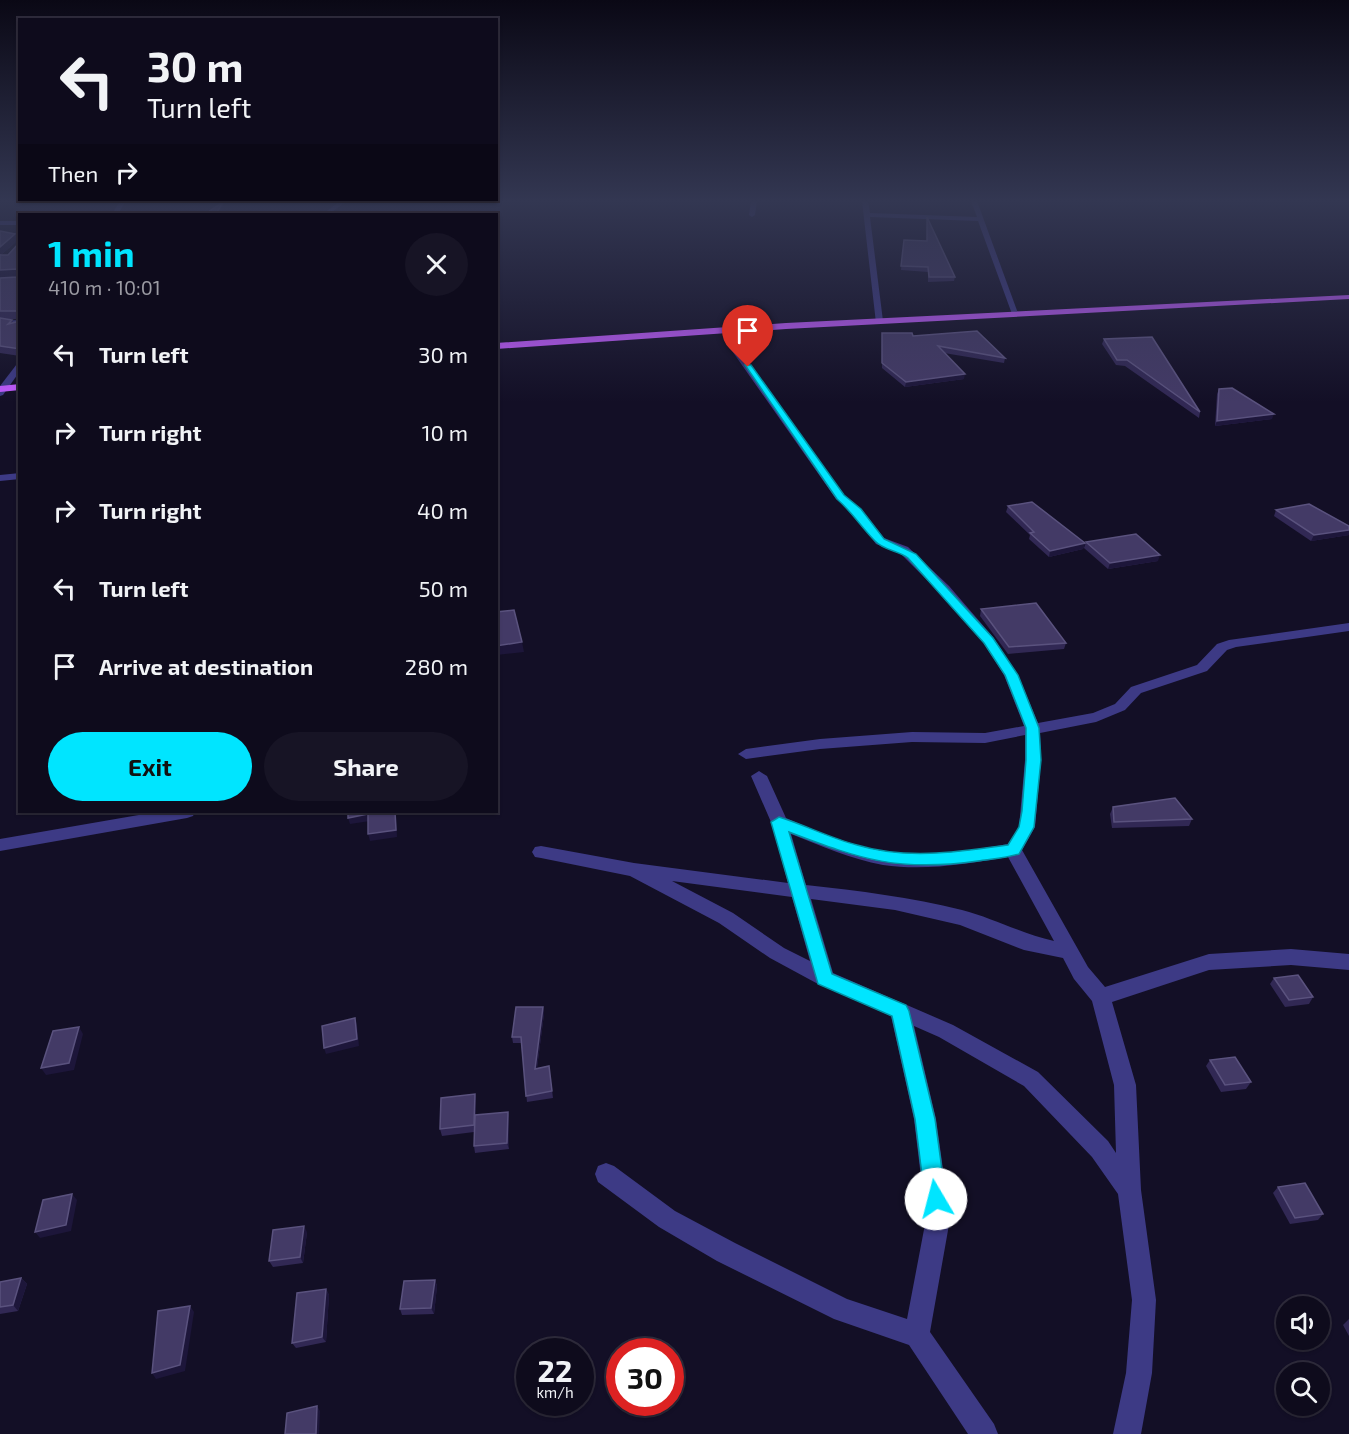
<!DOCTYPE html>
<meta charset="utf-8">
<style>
:root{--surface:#0e0b1c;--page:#171425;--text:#f1f3f6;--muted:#9b9ba3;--line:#2e2b3b;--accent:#00e5ff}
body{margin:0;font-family:"Exo 2",sans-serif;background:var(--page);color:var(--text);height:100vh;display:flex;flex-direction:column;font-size:22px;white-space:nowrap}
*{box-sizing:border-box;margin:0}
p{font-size:20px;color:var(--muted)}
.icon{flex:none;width:33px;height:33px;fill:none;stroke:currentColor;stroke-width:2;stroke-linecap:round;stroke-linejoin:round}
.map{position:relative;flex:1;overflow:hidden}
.drawer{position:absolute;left:18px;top:213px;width:480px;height:600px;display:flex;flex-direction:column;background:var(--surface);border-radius:0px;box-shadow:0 2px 4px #0004,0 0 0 2px var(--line)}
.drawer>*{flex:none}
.top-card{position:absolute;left:18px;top:18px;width:480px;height:183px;border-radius:0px;box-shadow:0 2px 4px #0004,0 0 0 2px var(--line);background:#0e0b1c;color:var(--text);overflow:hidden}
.buttons{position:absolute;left:1276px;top:1296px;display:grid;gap:12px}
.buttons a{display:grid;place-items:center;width:54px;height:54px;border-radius:50%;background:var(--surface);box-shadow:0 2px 4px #0004,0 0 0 2px var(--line);font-size:30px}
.speed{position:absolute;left:516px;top:1338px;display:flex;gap:12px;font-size:30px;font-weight:700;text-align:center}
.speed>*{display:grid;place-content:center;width:78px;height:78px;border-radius:50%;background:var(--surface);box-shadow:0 2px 4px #0004,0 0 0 2px var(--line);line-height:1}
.speed small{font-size:15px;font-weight:400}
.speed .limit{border:9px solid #d22;background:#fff;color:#111}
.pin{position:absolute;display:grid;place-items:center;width:51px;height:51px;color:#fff;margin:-62px -26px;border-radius:50% 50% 50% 0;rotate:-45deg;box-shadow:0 0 6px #0007}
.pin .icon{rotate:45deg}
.me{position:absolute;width:66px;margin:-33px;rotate:352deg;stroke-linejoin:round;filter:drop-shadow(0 0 4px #0008)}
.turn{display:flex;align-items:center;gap:21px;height:126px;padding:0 30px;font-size:27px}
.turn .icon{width:78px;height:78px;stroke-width:2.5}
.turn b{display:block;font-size:42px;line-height:51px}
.then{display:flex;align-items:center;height:57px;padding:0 30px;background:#0003;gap:12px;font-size:22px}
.round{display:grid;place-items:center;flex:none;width:63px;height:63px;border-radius:32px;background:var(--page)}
.headline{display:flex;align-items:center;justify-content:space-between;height:102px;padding:0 30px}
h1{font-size:36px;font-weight:700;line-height:45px;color:var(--accent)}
.button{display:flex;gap:12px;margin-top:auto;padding:12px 30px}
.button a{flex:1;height:69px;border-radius:36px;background:var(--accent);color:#111;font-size:24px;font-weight:700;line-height:69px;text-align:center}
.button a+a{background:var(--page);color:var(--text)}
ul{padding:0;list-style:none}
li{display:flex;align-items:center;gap:18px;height:78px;padding:0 30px}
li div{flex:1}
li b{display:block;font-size:22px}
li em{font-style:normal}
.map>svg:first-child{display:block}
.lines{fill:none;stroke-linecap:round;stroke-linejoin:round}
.minor{fill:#3d3a85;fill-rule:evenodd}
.major{fill:#c25bff;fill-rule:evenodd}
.wall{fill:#312854}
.shaded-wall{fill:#1d163a}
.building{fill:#433a66;stroke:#5a527e;stroke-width:1.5}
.route{fill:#00e5ff;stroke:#0095a6;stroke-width:1.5}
</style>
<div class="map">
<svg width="1349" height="1434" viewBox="0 0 1349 1434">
<rect width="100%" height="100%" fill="#130f26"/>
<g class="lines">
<!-- minor -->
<g class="minor">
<path d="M120 201H126L118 214H112Z"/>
<path d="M340 201H347L329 214H323Z"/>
<path d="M751 201H757L755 215 752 217 749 215Z"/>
<path d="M862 201H868L870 213 977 217 971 201H977L1019 316 1012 314 978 221 870 217 883 321 876 323Z"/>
<rect x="0" y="221" width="20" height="4"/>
<path d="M20 320V325H0V321Z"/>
<path d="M761 325H767L772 338 738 344V348L844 495 862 510 884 538 908 547 949 586 993 637 1018 675 1038 723 1093 713 1115 704 1131 687 1197 665 1217 644 1229 640 1349 623V631L1236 647 1227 650 1207 671 1141 693 1125 710 1096 722 1040 733 1041 760 1035 827 1022 850 1088 967 1105 987 1209 954 1291 949 1349 954V970L1291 965 1209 970 1112 1002 1136 1085 1141 1190 1156 1300 1152 1373 1141 1434H1113L1126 1373 1132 1300 1118 1194 1092 1157 1024 1086 939 1037 914 1026 936 1119 950 1219 930 1332 994 1424 998 1434H968L909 1345 834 1319 717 1261 659 1227 598 1182 595 1174 598 1166 606 1163 614 1166 675 1211 735 1243 847 1299 907 1319 926 1219 914 1119 891 1016 818 984 770 958 719 923 630 876 541 858 535 857 532 852 535 847 541 846 634 863 788 883 771 822 751 776 759 771 767 776 786 818C817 831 849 846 882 852 924 859 967 851 1008 844L1019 827 1025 760V735L985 743 912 742 820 749 746 759 738 754 746 749 820 739 912 732 985 733 1024 726 1004 675 983 642 939 592 900 553 876 544 854 514 836 499 730 348V340L764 334ZM791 834C821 846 851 859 883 865 925 871 967 864 1008 857L1054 941C1022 934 993 918 962 910 911 897 859 891 806 885ZM672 881 792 897 810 961 784 948 733 913ZM811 899 895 910 960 925 1024 950 1063 958 1074 979 1092 1001 1114 1085 1116 1153 1108 1141 1038 1072 953 1025 833 973Z"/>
<path d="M20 360V371L3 395 0 396V386Z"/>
<path d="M20 473V479L0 481V475Z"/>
<path d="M156 812H195L193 816 187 818 0 851V839Z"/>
</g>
<!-- major -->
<g class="major">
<path d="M1349 295V299L786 329 496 349V343L786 323Z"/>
<path d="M20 384V390L0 392V386Z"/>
</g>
</g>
<!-- wall -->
<g class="wall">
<path d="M927 217 955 277 954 281 928 282V272L901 270 904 240 927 241Z"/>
<path d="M0 231 15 234 17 241 2 254V255H8L19 243 20 238V319H5L12 320 13 322 20 321V356L0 353V278L17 277 18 276 0 278Z"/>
<path d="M882 333 913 336 1005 358 1004 363 944 353 964 379 905 387 882 368Z"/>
<path d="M1104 339 1200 412 1199 418 1125 366 1116 365 1102 344Z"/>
<path d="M1219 389 1272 419 1215 426 1217 394Z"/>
<path d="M1008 506 1085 543 1083 549 1049 557 1029 539 1030 535 1006 512Z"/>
<path d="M1276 510 1349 526V535L1311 541 1274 516Z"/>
<path d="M1086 542 1158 561 1108 569 1084 548Z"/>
<path d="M981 609 1066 643 1064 649 1008 654 980 616Z"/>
<path d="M1113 807 1192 819 1189 826 1112 828 1110 814Z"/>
<path d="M1274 978 1313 997 1309 1004 1285 1007 1270 984Z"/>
<path d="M543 1007 544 1014 537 1068 549 1066 553 1098 527 1102 521 1043H513L512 1037Z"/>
<path d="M1210 1060 1251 1082 1246 1089 1221 1092 1206 1066Z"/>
<path d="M475 1094 476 1101V1115L508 1112 509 1118V1149L475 1153 474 1146V1132L442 1136 440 1129Z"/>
<path d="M1278 1187 1323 1214 1318 1220 1290 1224 1273 1193Z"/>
<path d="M307 1232 303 1263 273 1267 269 1261Z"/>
<path d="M21 1278 27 1284 18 1311 0 1314V1282Z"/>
<path d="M435 1280 437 1286 434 1314 402 1315 400 1309Z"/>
<path d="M326 1289 329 1295 326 1342 296 1348 292 1343Z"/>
<path d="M1349 1319V1336L1343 1325Z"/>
</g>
<!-- shaded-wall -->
<g class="shaded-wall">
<path d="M223 202 224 206 219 214H216Z"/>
<path d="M15 234 17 241 2 254 3 262 0 255V247Z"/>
<path d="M17 269 20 276 0 278V270Z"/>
<path d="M965 374 964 379 905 387 906 382Z"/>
<path d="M1274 414 1272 419 1215 426 1217 421Z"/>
<path d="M1349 530V535L1311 541 1314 535Z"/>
<path d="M1085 543 1083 549 1049 557 1050 551Z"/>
<path d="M1160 555 1158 561 1108 569 1110 563Z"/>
<path d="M522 642 524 652 496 655V646Z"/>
<path d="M395 812H396L397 837 370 841 368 834Z"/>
<path d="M368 814 370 821 350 824 348 818Z"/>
<path d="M543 1007 544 1014 536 1075 535 1069Z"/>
<path d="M355 1018 357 1025 359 1046 326 1054 324 1048Z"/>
<path d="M79 1027 83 1034 74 1070 46 1075 41 1068Z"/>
<path d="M475 1094 476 1101V1132L474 1125Z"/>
<path d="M508 1112 509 1118V1149L507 1143Z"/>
<path d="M72 1194 77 1200 71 1231 40 1238 35 1232Z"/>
<path d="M304 1226 307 1232 303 1263 300 1257Z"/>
<path d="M21 1278 27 1284 18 1311 13 1305Z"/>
<path d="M435 1280 437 1286 434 1314 431 1308Z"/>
<path d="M326 1289 329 1295 326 1342 322 1337Z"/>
<path d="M190 1306 194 1312 185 1371 156 1379 152 1373Z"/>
<path d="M317 1406 320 1411 319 1434H316Z"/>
</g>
<!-- building -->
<g class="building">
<path d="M223 202 216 214H205Z"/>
<path d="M927 217 955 277H929L928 267 901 266 904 240 927 241Z"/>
<path d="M0 231 15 234 0 247Z"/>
<path d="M20 238V271L17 269 0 270V254V255H8L19 243Z"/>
<path d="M20 271V311H0V278L17 277Z"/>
<path d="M0 318 12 320 8 324 20 321V349L0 346Z"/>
<path d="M977 331 1005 358 938 346 965 374 906 382 882 363V333H912L913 336Z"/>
<path d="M1152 337 1200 412 1127 360H1117L1104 339Z"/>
<path d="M1232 388 1274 414 1217 421 1219 389Z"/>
<path d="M1032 502 1085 543 1050 551 1030 533 1034 532 1008 506Z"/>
<path d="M1309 504 1349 526V530L1314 535 1276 510Z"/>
<path d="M1136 534 1160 555 1110 563 1086 542Z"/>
<path d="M1036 603 1066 643 1009 647 981 609Z"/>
<path d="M514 610 522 642 496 646V612Z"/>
<path d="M1175 798 1192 819 1114 822 1113 807Z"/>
<path d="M348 812H395L396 830 368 834V814L348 818Z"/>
<path d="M1298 975 1313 997 1289 1000 1274 978Z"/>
<path d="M516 1007H543L535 1069 549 1066 552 1091 526 1096 521 1037H512Z"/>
<path d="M355 1018 357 1039 324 1048 322 1026Z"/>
<path d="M79 1027 69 1063 41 1068 53 1031Z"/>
<path d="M1235 1057 1251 1082 1225 1085 1210 1060Z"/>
<path d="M475 1094 474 1125 440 1129 441 1098Z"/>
<path d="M508 1112 507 1143 474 1146 475 1115Z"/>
<path d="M1305 1183 1323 1214 1295 1218 1278 1187Z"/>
<path d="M72 1194 66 1225 35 1232 43 1200Z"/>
<path d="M304 1226 300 1257 269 1261 273 1230Z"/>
<path d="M21 1278 13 1305 0 1307V1282Z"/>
<path d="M435 1280 431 1308 400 1309 404 1281Z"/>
<path d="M326 1289 322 1337 292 1343 297 1293Z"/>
<path d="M190 1306 180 1365 152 1373 158 1311Z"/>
<path d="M317 1406 316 1434H285L287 1413Z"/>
</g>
<!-- sky -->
<linearGradient id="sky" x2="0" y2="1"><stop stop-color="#0a0815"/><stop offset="0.5" stop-color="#333752"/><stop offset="1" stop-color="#333752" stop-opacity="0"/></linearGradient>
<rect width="1349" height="402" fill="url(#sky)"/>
<!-- route -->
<path class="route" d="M745 365H751L844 495 861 509 884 539 916 554 993 638 1018 675 1039 728 1041 760 1034 827 1019 854C1006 858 991 859 978 861 899 872 862 860 789 832L832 974 906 1005 909 1011 935 1119 946 1199 943 1206 936 1209 928 1206 925 1199 915 1119 892 1016 818 984 771 822 779 817C805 825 830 838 857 845 907 860 958 852 1008 845L1019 827 1022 811 1026 760V728L1005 675 984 643 908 558C899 551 883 550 875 541 861 527 853 513 837 499Z"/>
</svg>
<div class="buttons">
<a><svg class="icon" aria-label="sound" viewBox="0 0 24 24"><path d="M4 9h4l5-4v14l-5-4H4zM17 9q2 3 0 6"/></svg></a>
<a><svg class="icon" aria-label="search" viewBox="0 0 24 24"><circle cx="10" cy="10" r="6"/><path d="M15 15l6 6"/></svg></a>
</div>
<div class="speed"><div>22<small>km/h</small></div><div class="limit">30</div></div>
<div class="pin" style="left:748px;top:367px;background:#d93025"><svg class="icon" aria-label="arrive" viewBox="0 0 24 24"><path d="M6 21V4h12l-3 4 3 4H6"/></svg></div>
<svg class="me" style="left:936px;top:1199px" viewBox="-20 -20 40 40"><circle r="19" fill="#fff"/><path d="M0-13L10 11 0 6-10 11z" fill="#00e5ff"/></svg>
<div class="top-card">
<div class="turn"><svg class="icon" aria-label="left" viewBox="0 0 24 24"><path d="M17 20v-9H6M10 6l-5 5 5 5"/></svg><div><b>30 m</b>Turn left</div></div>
<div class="then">Then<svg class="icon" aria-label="right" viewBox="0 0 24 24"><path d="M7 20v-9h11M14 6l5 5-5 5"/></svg></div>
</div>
<section class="drawer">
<div class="headline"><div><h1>1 min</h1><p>410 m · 10:01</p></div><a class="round"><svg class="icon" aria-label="close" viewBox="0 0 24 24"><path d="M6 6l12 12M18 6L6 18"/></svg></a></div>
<ul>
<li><svg class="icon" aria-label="left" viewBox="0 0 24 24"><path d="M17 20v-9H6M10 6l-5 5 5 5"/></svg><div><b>Turn left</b></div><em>30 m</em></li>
<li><svg class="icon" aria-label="right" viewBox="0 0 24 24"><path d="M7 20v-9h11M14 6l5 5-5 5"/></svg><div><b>Turn right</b></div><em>10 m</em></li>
<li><svg class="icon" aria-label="right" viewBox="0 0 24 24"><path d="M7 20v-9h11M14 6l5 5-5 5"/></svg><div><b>Turn right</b></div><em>40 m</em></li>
<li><svg class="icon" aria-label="left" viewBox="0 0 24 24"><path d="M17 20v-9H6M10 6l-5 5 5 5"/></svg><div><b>Turn left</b></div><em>50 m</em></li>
<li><svg class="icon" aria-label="arrive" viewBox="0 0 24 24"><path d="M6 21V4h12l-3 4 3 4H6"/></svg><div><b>Arrive at destination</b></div><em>280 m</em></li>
</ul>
<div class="button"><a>Exit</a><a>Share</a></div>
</section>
</div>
